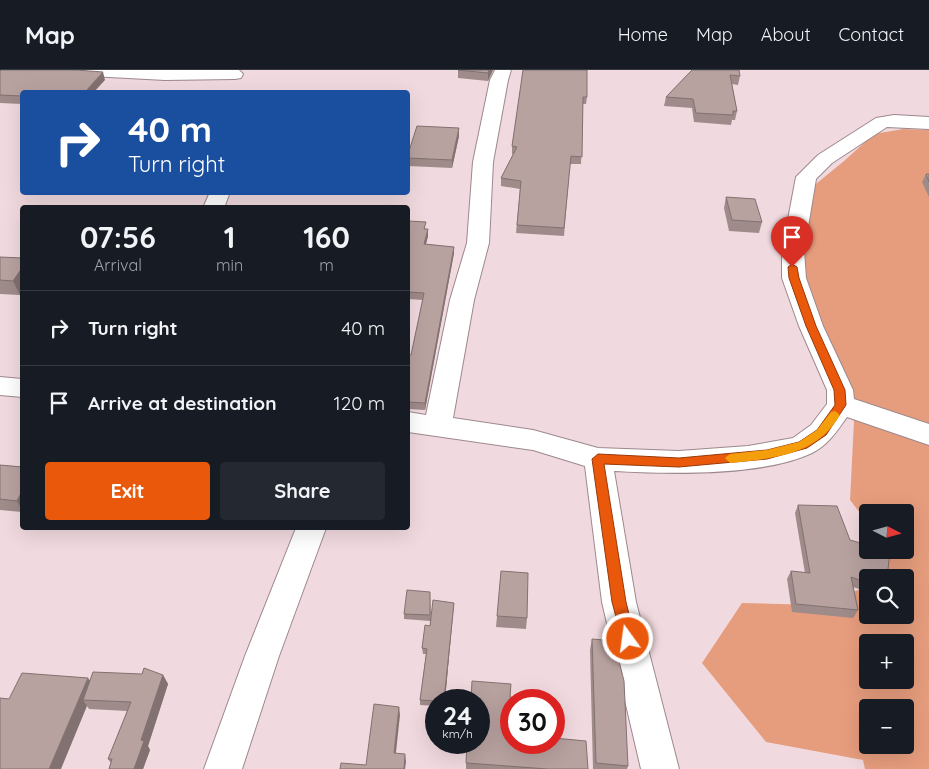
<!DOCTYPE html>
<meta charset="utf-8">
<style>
:root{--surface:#171b24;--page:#242831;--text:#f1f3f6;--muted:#9ea1a6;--line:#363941;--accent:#ea580c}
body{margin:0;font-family:Quicksand,sans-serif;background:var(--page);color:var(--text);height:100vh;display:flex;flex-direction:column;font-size:19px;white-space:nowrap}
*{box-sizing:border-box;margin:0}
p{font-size:16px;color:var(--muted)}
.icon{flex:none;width:28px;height:28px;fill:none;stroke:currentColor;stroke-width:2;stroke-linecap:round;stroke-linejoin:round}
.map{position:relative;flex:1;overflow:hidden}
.side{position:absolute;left:20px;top:135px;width:390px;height:325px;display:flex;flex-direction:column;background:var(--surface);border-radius:5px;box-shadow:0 5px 20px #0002}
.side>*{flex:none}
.hud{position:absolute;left:20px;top:20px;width:390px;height:105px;border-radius:5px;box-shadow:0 5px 20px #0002;background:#1a4fa0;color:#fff;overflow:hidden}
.needle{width:32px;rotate:96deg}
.controls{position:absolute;left:859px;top:434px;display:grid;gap:10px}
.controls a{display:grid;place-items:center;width:55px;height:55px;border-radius:5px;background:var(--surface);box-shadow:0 5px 20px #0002;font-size:25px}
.speed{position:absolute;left:425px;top:619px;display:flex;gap:10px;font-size:25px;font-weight:700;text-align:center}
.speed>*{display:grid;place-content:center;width:65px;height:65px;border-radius:50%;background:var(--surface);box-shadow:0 5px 20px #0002;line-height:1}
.speed small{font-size:12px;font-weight:400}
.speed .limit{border:8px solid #d22;background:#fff;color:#111}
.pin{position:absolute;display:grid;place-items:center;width:42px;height:42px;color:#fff;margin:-51px -21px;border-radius:50% 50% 50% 0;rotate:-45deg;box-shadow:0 0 5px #0007}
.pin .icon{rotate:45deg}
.me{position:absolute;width:55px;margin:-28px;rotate:346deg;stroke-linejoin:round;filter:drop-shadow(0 0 4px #0008)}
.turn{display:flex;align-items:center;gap:18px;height:105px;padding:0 25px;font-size:22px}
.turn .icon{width:65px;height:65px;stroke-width:2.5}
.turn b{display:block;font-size:35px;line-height:42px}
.eta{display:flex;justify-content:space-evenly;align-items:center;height:85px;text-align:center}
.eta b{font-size:30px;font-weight:700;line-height:35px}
.action{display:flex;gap:10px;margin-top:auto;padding:10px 25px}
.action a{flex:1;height:58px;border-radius:5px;background:var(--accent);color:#fff;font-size:20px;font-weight:700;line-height:58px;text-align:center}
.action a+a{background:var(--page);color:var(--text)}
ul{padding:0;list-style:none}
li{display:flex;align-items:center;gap:15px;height:75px;padding:0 25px;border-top:1px solid var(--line)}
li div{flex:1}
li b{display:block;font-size:19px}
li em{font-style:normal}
header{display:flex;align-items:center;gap:30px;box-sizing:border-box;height:70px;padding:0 25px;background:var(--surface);border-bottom:1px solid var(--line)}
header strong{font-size:24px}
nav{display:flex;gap:28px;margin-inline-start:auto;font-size:18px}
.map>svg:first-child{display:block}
.green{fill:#e69d7d;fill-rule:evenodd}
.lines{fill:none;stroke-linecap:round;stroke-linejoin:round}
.street-casing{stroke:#9d888d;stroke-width:2}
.street{fill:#fff;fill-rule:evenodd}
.wall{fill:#9e8b8a}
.shaded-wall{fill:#817170}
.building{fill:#b8a2a0;stroke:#817170}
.route{fill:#ea580c;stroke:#983908}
.slow{fill:#f59e0b}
</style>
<header>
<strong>Map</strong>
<nav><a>Home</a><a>Map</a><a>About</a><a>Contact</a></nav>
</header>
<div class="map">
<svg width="929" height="699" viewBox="0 0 929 699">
<rect width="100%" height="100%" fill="#f1dadf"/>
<!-- green -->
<path class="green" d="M903 59 929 60V699H865L863 690 766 672 702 593 742 533 816 535 867 517 868 545H905V508L874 507 875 480H905V442H868L867 452 850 430 854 351 799 190 800 127 844 91 874 64ZM868 572H905V610H868ZM868 638H905V675H868Z"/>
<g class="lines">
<!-- street casing -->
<g class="street-casing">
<g id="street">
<path d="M64 0H239L243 4 241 8 235 9 165 10 72 5 66 4Z"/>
<path d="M495 0H511L508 10 493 92 489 173 474 230 453 348 533 360 598 378 679 381 748 376 793 368 811 355 827 334V320L799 256 782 208V181L796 107 818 85 876 48 894 45 929 47V59L887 57 832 93 816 109 804 181 806 208 823 256 853 320 854 329 929 354V375L847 347C837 361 828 375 812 383 764 406 668 404 614 401L636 532 679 699H641L602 532 585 396 533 380 408 362V342L426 345 450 230 467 173 473 92 490 10Z"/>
<path d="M210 122H230L224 138H203Z"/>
<path d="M0 307 22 309V327L0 325Z"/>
<path d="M296 458H326L279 586 242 699H204L245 586Z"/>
</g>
</g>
<!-- street -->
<use href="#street" class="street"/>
</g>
<!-- wall -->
<g class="wall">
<path d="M458 0H493L488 11 458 8Z"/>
<path d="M523 0 587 27 586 34H583L581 94H570L564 166 516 163 520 119 501 116V108L513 84H512V76Z"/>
<path d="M692 0 740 6 738 15 732 14 737 41 735 50H732L731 55 694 52 692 38 664 36 666 27Z"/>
<path d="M0 1 105 10 22 22V34L0 33Z"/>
<path d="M459 66 452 98 408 96V84Z"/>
<path d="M926 104H929V127L922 112Z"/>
<path d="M726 127 762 152 759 163 729 161 724 138Z"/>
<path d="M408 151 426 159 428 166 426 174 454 177V183L425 340 408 339V285H411L423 230 408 229Z"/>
<path d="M0 187 22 188V221L20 225 0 224Z"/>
<path d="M0 395 22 397V442L0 440Z"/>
<path d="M798 435 850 470 868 508V522L853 517 858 540 853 548 792 542 787 509 791 501 805 503 795 443Z"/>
<path d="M430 522 431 549 454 533 445 630H436V636L420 635V630L426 584H423L422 578 430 556V551L404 549V544Z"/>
<path d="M497 546 527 548 526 559 496 557Z"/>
<path d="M592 569 628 696 627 699H593L590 580Z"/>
<path d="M163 605 168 614 148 676 150 680 143 699H109L111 693 108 689 127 641 89 639 87 636 9 629 90 610Z"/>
<path d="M510 627 511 672 588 699H466V693Z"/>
</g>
<!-- shaded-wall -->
<g class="shaded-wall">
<path d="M489 0H493L488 11V3Z"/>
<path d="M103 2 105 10 94 22H85Z"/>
<path d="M459 58V66L452 98V90Z"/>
<path d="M428 159V166L424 181V174Z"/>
<path d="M454 177V183L425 340V333Z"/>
<path d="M22 198V221L20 225 13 211Z"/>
<path d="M22 421V440L17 431Z"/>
<path d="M454 533 445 630H444Z"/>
<path d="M163 605 168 614 148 676 150 680 143 699H134L141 670Z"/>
<path d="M88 608 95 618 83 630 87 636 61 699H49Z"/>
<path d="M399 637 400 645 395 691 394 683Z"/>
<path d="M405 684 406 692 405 699H404Z"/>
</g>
<!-- building -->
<g class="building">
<path d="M1 0H76L103 2 85 22H22V26L0 25V1Z"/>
<path d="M458 0H489L488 3Z"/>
<path d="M523 0H587V27H583L582 87 571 86 564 158 517 155 521 111 501 108 517 77 512 76Z"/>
<path d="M692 0H739L740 6 730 5 737 41H733V45L696 43 693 29 666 27Z"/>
<path d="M417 56 459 58 452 90 408 88V84Z"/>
<path d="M926 104H929V112Z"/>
<path d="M726 127 755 129 762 152 732 150Z"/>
<path d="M408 151 426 152 424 159H428L424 174 454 177 425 333 408 332V285H411L424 223 408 222Z"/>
<path d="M0 187 22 188V198L13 211 0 210Z"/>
<path d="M0 395 22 397V421L17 431 0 429Z"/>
<path d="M798 435 837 436 850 470 868 475V480H886L890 481 887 508H868V513L851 507 858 540 796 534 791 501 810 503Z"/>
<path d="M501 501 528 503 527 548 497 546Z"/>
<path d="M407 520 430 522V545L404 544Z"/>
<path d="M433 530 454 533 444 630H436V631L420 630 427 579 422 578 425 555 430 556Z"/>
<path d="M592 569 614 571 624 611 628 696 596 693Z"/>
<path d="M144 598 163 605 141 670 144 671 134 699H109L112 689H108L131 632 83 630 93 602 142 604Z"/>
<path d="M22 603 88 608 49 699H0V628L9 629Z"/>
<path d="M472 611 511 614 510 627 528 629V630H511V672H554V668L586 671 588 699H548L466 693 467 672H479V630H471Z"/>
<path d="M374 634 399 637 394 683 405 684 404 699H340L341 693 366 695Z"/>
</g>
<!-- route -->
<path class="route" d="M792 194 797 197 799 208 816 256 845 320 846 335 826 365 807 378 767 389 679 397 604 394 626 532 635 569 633 573 628 575 623 573 612 532 592 389 598 384 679 388 767 380 799 372 817 360 835 335 834 320 806 256 789 208 788 197Z"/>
<!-- slow -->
<path class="slow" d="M835 341 840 345C816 386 774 388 730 393L725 388 730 384 767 380 799 372 817 360 831 342Z"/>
</svg>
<div class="controls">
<a><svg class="needle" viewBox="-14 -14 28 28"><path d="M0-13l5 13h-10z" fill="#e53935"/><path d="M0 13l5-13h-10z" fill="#9ea1a6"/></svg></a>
<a><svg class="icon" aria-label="search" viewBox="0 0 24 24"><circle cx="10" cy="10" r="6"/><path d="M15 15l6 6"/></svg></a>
<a>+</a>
<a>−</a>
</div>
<div class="speed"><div>24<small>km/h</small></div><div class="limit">30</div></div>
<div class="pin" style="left:792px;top:197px;background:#d93025"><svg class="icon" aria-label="arrive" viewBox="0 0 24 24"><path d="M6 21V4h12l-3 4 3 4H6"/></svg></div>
<svg class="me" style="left:628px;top:569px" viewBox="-20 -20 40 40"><circle r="17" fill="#ea580c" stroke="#fff" stroke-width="3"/><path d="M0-11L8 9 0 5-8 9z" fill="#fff"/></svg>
<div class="hud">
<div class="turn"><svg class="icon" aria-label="right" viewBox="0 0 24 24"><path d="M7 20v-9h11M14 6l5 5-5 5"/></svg><div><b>40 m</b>Turn right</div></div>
</div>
<section class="side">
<div class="eta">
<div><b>07:56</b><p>Arrival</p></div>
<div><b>1</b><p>min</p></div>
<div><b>160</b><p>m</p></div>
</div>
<ul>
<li><svg class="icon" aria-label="right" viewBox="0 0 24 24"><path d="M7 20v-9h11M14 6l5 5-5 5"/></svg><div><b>Turn right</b></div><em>40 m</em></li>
<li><svg class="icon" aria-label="arrive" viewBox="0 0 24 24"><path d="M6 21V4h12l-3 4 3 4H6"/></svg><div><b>Arrive at destination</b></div><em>120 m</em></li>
</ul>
<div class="action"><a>Exit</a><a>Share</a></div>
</section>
</div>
